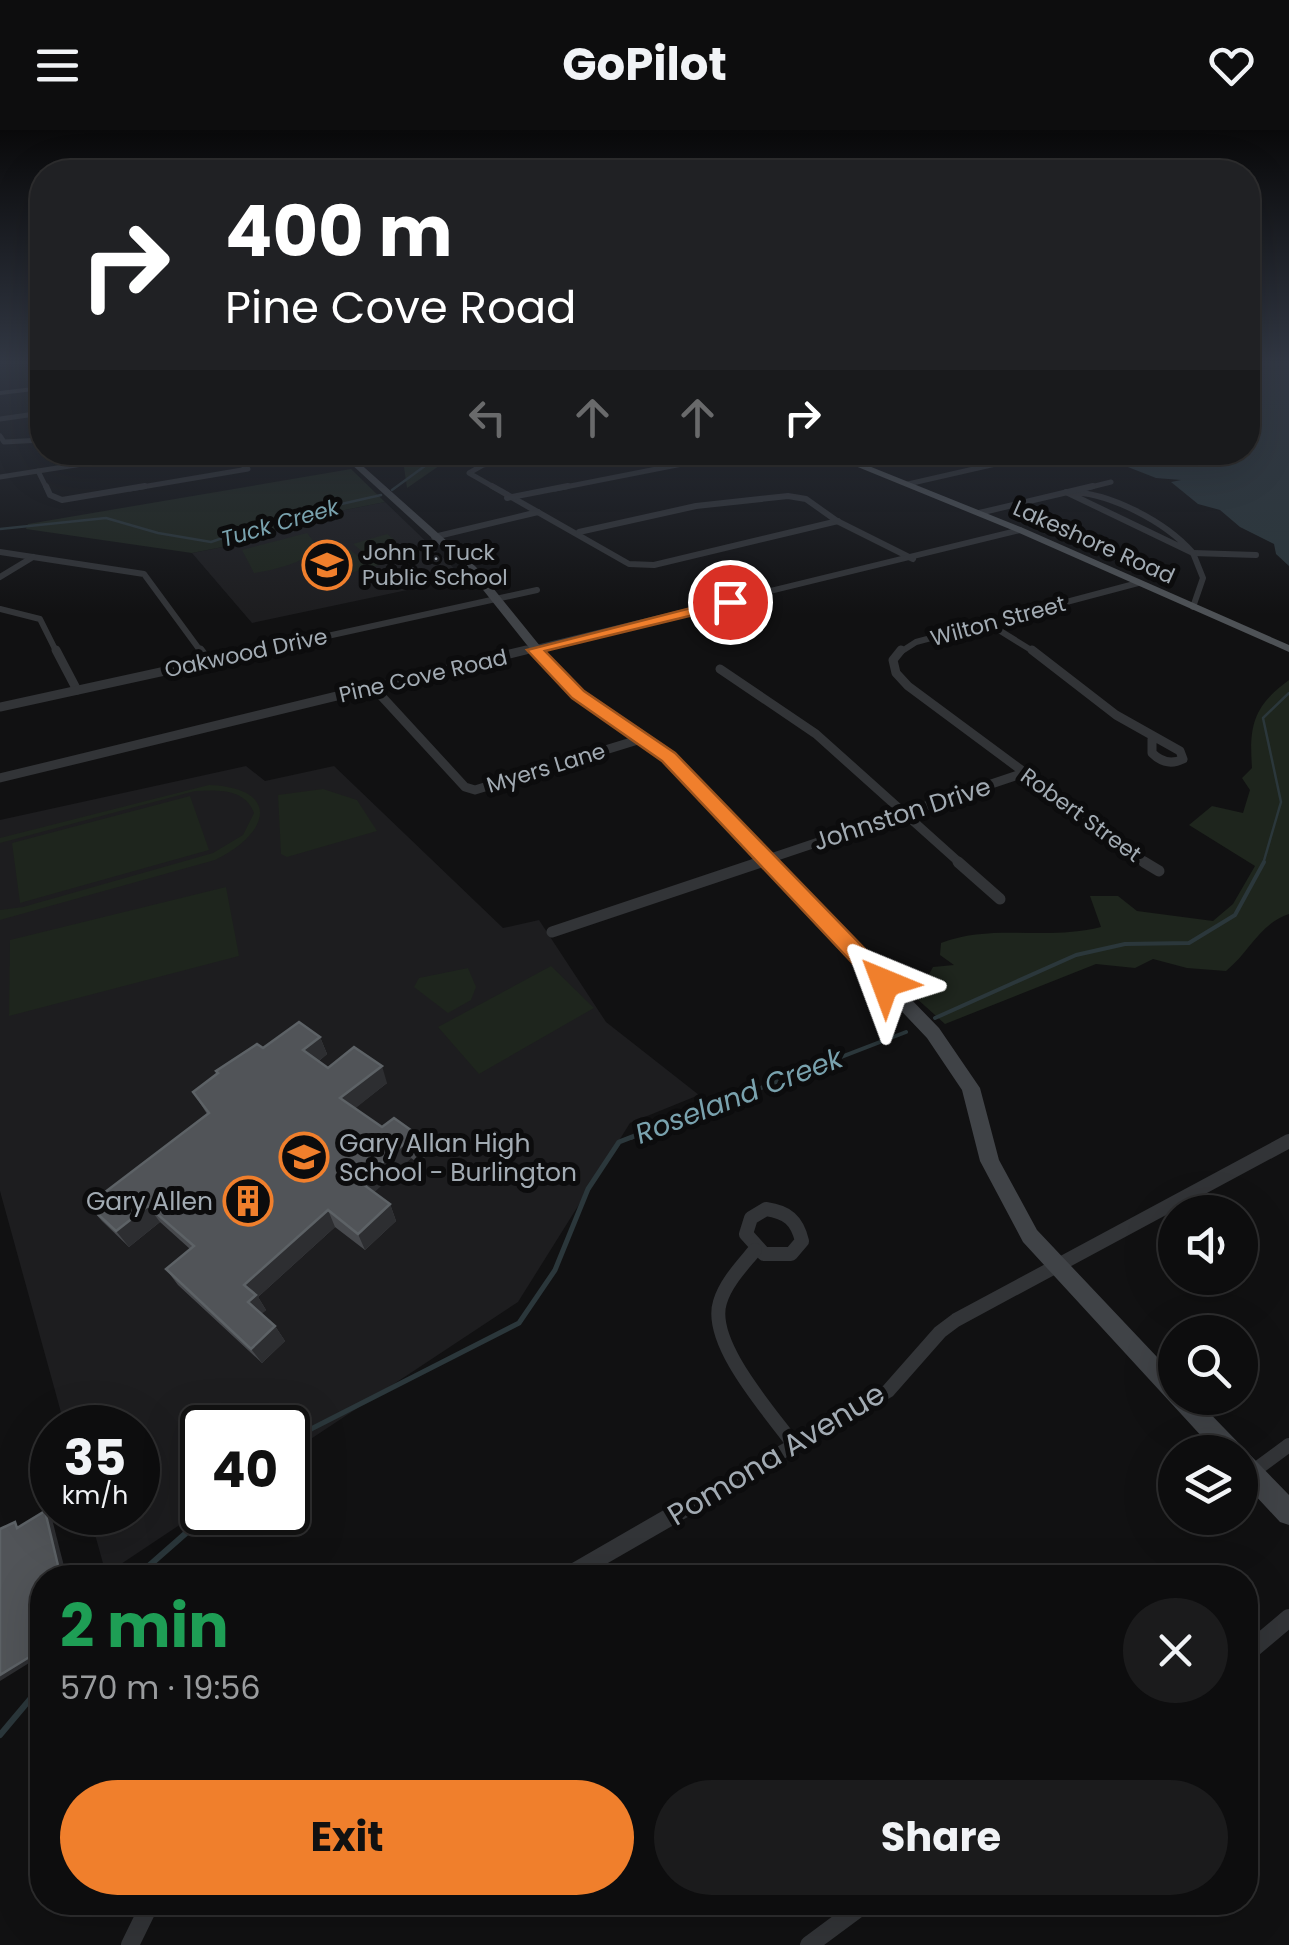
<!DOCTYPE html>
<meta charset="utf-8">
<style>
:root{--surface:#0d0d0e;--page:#1b1b1c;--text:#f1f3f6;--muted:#9a9c9e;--line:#2d2d2e;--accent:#f07f2c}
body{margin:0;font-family:Poppins,sans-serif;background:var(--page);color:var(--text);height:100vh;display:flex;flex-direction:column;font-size:38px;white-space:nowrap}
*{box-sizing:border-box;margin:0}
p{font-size:32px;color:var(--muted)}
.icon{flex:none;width:55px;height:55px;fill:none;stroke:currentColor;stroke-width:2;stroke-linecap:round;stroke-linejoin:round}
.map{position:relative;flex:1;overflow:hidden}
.side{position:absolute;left:30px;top:1435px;width:1228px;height:350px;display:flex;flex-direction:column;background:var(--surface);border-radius:40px;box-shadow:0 10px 40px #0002,0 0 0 2px var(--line)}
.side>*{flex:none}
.banner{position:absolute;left:30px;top:30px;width:1230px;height:305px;border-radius:40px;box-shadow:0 10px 40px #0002,0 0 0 2px var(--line);background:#202124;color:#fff;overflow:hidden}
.fabs{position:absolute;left:1158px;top:1065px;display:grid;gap:20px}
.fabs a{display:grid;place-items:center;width:100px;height:100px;border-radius:50%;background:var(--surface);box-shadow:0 10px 40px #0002,0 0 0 2px var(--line);font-size:50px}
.speed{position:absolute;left:30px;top:1275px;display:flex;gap:20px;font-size:50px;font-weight:700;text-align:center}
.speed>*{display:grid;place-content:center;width:130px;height:130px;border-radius:50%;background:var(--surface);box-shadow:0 10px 40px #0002,0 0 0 2px var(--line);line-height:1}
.speed small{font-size:25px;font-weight:400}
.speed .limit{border:5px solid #111;border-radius:15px;background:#fff;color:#111}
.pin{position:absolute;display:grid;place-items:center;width:85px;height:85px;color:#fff;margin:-42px;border:5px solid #fff;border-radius:50%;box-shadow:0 2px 10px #0007}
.me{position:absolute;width:110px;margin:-55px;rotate:316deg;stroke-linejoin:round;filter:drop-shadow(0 0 8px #0008)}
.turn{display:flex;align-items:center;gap:35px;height:210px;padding:0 30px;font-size:45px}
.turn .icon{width:130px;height:130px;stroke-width:2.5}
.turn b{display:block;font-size:70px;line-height:85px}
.lanes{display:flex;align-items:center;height:95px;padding:0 30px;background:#0003;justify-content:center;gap:50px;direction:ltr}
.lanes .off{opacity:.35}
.round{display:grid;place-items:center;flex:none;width:105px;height:105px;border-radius:52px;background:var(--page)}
.headline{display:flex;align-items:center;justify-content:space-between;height:170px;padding:0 30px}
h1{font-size:60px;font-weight:700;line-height:75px;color:#1e9e55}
.cta{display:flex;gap:20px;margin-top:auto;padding:20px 30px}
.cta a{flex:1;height:115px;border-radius:60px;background:var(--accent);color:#111;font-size:40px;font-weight:700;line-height:115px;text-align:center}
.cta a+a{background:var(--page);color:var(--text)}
header{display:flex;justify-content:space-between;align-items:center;height:130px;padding:0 30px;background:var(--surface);font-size:45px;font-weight:700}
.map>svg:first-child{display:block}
.built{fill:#1d1d1f}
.green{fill:#1e251d}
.water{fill:#2b373b}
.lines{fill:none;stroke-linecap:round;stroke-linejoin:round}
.stream-far3{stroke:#2b373b;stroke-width:2.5}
.stream-far2{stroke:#2b373b;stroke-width:4}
.stream-far1{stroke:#2b373b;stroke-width:5}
.stream{stroke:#2b373b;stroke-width:6}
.street-far5{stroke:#323437;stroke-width:5}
.street-far4{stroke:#323437;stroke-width:6}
.street-far3{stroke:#323437;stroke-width:9}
.street-far2{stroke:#323437;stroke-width:11}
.street-far1{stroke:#323437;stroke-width:14}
.street{stroke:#323437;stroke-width:18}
.secondary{fill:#404347;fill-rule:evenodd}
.primary{fill:#4e5256;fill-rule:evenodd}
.wall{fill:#47494d}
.shaded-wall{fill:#2d2e31}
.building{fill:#515458;stroke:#5d6266;stroke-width:2.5}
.route{fill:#f07f2c;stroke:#9c531d;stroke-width:2.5}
.labels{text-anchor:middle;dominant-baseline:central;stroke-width:10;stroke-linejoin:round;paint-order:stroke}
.far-water-label{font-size:22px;font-style:italic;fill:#79a2ae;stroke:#0c0c0d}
.far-street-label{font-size:22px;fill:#a2abb3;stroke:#0c0c0d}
.far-poi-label{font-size:22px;fill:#a2abb3;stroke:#0c0c0d;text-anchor:start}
.street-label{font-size:25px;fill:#a2abb3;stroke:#0c0c0d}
.poi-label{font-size:25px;fill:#a2abb3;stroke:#0c0c0d;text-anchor:start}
.water-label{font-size:28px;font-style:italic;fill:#79a2ae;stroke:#0c0c0d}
.near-street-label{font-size:30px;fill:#a2abb3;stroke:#0c0c0d}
</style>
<header><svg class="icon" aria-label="menu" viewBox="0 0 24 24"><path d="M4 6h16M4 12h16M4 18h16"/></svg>GoPilot<svg class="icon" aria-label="heart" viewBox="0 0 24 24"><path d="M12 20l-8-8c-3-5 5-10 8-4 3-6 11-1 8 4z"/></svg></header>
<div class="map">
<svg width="1289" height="1815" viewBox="0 0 1289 1815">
<rect width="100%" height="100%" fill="#111112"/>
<!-- built -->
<g class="built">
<path d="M385 372 464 448 252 493 192 423 253 411 299 389Z"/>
<path d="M246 636 265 651 334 636 503 798 539 790 606 892 699 965 630 993 518 1172 288 1324V1298H202V1380L106 1444 89 1383 138 1382V1298L65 1297 0 1061V690Z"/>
</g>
<!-- green -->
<g class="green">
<path d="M425 322H473V323L452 327 407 358 403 330Z"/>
<path d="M351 339 385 372 299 389 253 411 192 423 26 399 28 394Z"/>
<path d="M307 403 319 418C300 434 278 439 254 443L242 420Z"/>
<path d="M387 404 397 412 378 418 393 431 325 450 313 439 346 430 337 420 348 418 364 431 372 429 353 414Z"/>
<path d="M1289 550V784C1259 794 1250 822 1226 841L1187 838 1153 829 1135 838 1096 834 945 894 915 867 930 857 927 848 933 837 954 835 940 825 941 813C992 793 1048 811 1101 797L1090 766H1118L1137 781 1213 791 1233 774 1255 736 1189 695 1212 676 1243 683 1250 660 1242 648 1252 638C1249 596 1253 576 1289 550Z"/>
<path d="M209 655C282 658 270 704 215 730L0 790V780L23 777 213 723 243 705 254 683C245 658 217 660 195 661L0 713V708Z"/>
<path d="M323 659 357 670 377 701 287 727 281 724 278 665Z"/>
<path d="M190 666 209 720 20 773 12 713Z"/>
<path d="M226 757 239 826 9 886 10 810Z"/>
<path d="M551 836 594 878 479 944 438 897Z"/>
<path d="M468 838 476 857 471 870 448 883 414 857 419 848Z"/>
</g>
<!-- water -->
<path class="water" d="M1248 231H1289V436L1276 424 1274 414 1240 397 1220 380 1198 374 1171 352 1181 350 1156 348 1092 323 1248 322Z"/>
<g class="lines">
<!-- stream-far3 -->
<g class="stream-far3">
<path d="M392 360 444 322"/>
<path d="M0 399 106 388 158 403 211 412 284 387 381 365"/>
<path d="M1263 734 1281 672 1263 588 1289 563"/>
</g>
<!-- stream-far2 -->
<g class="stream-far2">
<path d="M935 888 1076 825 1125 814 1189 813 1235 785 1264 732"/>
<path d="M631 1008 906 902"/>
</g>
<!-- stream-far1 -->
<path class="stream-far1" d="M288 1319 311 1299 519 1193 555 1140 588 1059 619 1012 637 1005"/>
<!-- stream -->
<g class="stream">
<path d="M135 1448 210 1382"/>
<path d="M0 1605 42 1555"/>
</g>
<!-- street-far5 -->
<g class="street-far5">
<path d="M0 289 42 283"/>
<path d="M0 306 4 312 42 310"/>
<path d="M837 327 855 322"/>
<path d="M38 341 47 359"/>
<path d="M0 347 158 322"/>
<path d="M908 354 1026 327"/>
<path d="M130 359 248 339 226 322"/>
<path d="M497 359 469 343 483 335 553 322"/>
<path d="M555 359 743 322"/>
<path d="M1083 359 1111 352"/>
</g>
<!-- street-far4 -->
<g class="street-far4">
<path d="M46 356 50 365 62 370 145 356"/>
<path d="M492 356 629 434 654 435 838 391"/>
<path d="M1066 362C1108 361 1166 392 1193 423Z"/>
<path d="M507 368 568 356"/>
<path d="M979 383 1093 356"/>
<path d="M579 402 696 376 788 366 806 369 837 391 913 429"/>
<path d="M434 407 538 382"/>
<path d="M0 422 144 444 202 523"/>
<path d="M1193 423 1256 425"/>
<path d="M1193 423 1203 448 1193 477"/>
<path d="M0 447 33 427"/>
<path d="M0 479 40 489 57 523"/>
<path d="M989 494 1036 523"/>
<path d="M250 523 537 460"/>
<path d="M516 523 1020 400"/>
<path d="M899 523 916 512 1138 453"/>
</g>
<!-- street-far3 -->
<g class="street-far3">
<path d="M56 520 77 560"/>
<path d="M200 520 208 531"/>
<path d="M901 520 893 530 896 543 908 556 1148 734"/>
<path d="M1032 520 1116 585 1180 621 1183 629C1171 635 1161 632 1152 623V609"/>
<path d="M720 539 816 604 961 734"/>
<path d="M374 558 465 657 475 660 641 609"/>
<path d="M0 577 261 520"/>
<path d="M0 648 526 520"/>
<path d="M753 734 1024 643"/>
</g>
<!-- street-far2 -->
<g class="street-far2">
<path d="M958 732 1000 769"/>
<path d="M1144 732 1159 741"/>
<path d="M552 802 761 732"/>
</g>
<!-- street-far1 -->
<g class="street-far1">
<path d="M766 1079C787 1082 797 1090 802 1111L791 1124H764L746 1104 751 1088Z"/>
<path d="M755 1120C742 1136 726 1152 720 1172 707 1213 771 1283 794 1315"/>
<path d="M1251 1343 1289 1315"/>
<path d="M716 1360 888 1261 940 1202 956 1190 1289 1011"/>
</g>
<!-- street -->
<g class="street">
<path d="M564 1448 720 1358"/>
<path d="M1245 1525 1289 1488"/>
<path d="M130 1815 151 1772"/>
<path d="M809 1815 867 1772"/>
</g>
<!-- secondary -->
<g class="secondary">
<path d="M42 256V260L0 265V261Z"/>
<path d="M338 322H347L476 437 566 548 673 624 939 898 980 958 999 1030 1037 1100 1175 1246V1268H1195L1289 1365V1395L1280 1392 1240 1349V1322H1216L1023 1112 980 1031 962 960 927 908 663 630 558 554 468 441Z"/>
</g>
<!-- primary -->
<path class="primary" d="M821 322H834L1023 398 1289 515V522L1017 402Z"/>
</g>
<!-- wall -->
<path class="wall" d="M320 907 327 924 319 931 328 938 387 953 355 978 382 997 422 1008 427 1025 418 1033 411 1028 374 1062 390 1074 396 1091 365 1120 335 1097 258 1167 266 1180 261 1184 275 1196 285 1211 262 1233 178 1155 166 1139 190 1119 160 1092 129 1117 102 1091 88 1075 207 984 193 962 217 944 216 941 263 918Z"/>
<!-- shaded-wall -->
<g class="shaded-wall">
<path d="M320 907 327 924 311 938 303 920Z"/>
<path d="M382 936 387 953 347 985 340 968Z"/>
<path d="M422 1008 427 1025 418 1033 412 1016Z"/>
<path d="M406 1012 411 1028 367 1069 360 1052Z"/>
<path d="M390 1074 396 1091 365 1120 358 1104Z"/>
<path d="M148 1076 160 1092 129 1117 116 1101Z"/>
<path d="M328 1080 335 1097 258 1167 266 1180 258 1187 248 1172 244 1155Z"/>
<path d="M275 1196 285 1211 262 1233 251 1219Z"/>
<path d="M45 1381 51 1385 67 1448H61Z"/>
<path d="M42 1510V1525L0 1551V1545Z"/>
</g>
<!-- building -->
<g class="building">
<path d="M299 892 320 907 303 920 328 938 354 917 382 936 340 968 382 997 394 988 422 1008 412 1016 406 1012 360 1052 390 1074 358 1104 328 1080 244 1155 256 1165 248 1172 275 1196 251 1219 166 1139 194 1116 148 1076 116 1101 88 1075 209 983 193 962 218 943 216 941 257 914 263 918Z"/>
<path d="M45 1381 61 1448H42V1510L36 1523 0 1545V1399L15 1392 17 1398Z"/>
</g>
<!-- sky -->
<linearGradient id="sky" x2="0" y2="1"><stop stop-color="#09090a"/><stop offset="0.48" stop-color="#323844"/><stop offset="1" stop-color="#323844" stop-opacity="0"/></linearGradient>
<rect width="1289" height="485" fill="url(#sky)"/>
<!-- route -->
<path class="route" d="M730 468 737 472 735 475 545 521 584 561 675 623 893 848 896 853 893 859H877L662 631 572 568 527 520Z"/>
<!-- icons -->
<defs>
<g id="school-ring" transform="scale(2.5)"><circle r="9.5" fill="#0c0c0d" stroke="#f07f2c" stroke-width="1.5"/><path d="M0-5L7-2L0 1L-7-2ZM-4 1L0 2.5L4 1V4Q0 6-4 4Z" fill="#f07f2c"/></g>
<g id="building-ring" transform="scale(2.5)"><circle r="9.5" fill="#0c0c0d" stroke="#f07f2c" stroke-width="1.5"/><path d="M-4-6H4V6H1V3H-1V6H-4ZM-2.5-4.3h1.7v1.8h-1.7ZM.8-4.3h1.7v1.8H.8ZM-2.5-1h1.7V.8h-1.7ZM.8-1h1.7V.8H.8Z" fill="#f07f2c"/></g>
</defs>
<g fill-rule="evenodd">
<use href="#school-ring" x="327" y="435"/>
<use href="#school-ring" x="304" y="1027"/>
<use href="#building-ring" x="248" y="1071"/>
</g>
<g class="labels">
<!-- far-water labels -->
<g class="far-water-label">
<text transform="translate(280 393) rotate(-16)">Tuck Creek</text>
</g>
<!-- far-street labels -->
<g class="far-street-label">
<text transform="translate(1094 412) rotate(24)">Lakeshore Road</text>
<text transform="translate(998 491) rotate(-15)">Wilton Street</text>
<text transform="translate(246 523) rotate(-12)">Oakwood Drive</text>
<text transform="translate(423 546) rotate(-13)">Pine Cove Road</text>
<text transform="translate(546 638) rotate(-17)">Myers Lane</text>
<text transform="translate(1081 685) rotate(36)">Robert Street</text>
</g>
<!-- far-poi labels -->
<g class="far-poi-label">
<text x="362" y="422">John T. Tuck<tspan x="362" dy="25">Public School</tspan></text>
</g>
<!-- street labels -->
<g class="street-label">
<text transform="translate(902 684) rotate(-18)">Johnston Drive</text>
</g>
<!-- poi labels -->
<g class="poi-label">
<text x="339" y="1013">Gary Allan High<tspan x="339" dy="29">School - Burlington</tspan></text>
<text x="213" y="1071" text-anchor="end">Gary Allen</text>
</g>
<!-- water labels -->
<g class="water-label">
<text transform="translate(739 966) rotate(-21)">Roseland Creek</text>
</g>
<!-- near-street labels -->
<g class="near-street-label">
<text transform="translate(776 1324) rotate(-31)">Pomona Avenue</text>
</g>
</g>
</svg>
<div class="fabs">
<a><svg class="icon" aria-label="sound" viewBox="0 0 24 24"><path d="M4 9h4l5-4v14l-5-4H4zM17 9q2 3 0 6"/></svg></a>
<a><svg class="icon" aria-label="search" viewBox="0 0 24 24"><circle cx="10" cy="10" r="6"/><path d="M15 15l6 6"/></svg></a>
<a><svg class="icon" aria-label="layers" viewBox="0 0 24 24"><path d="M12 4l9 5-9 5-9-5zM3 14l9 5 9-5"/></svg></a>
</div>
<div class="speed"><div>35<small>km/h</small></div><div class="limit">40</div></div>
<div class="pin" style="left:730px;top:472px;background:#d93025"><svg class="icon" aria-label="arrive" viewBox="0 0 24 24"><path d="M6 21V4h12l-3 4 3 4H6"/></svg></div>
<svg class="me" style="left:885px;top:853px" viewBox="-20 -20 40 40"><path d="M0-17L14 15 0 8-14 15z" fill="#f07f2c" stroke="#fff" stroke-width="4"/></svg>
<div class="banner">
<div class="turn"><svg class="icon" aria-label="right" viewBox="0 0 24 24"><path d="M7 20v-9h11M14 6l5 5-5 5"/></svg><div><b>400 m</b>Pine Cove Road</div></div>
<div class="lanes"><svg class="icon off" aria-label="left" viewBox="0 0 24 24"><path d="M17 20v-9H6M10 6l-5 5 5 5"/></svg><svg class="icon off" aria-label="ahead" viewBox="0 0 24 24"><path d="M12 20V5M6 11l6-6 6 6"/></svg><svg class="icon off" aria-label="ahead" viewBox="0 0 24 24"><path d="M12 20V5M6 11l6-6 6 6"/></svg><svg class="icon" aria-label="right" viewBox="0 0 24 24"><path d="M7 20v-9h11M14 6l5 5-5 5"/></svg></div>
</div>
<section class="side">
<div class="headline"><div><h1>2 min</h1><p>570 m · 19:56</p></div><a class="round"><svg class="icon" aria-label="close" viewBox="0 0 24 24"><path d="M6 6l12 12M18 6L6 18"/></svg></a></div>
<div class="cta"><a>Exit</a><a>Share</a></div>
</section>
</div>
